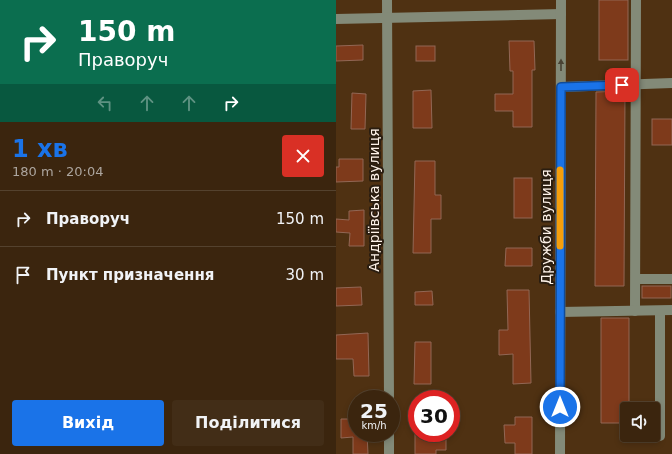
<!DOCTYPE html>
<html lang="uk">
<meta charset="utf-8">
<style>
:root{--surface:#3b250e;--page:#422d17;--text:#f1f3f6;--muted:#aca59e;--line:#54422e;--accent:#1a73e8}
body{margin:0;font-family:"DejaVu Sans",sans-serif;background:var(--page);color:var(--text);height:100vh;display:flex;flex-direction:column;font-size:15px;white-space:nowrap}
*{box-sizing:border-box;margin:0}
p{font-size:13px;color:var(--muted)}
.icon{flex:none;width:22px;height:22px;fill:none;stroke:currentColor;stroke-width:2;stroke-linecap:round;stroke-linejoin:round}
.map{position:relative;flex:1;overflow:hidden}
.drawer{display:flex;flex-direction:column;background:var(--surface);width:336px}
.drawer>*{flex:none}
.top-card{background:#0b6e4f;color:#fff;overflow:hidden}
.buttons{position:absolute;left:284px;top:402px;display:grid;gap:8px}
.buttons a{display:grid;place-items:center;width:40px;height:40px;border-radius:4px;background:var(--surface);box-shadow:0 2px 6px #0003,0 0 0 1px var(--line);font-size:20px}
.speed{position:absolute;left:12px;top:390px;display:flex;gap:8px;font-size:20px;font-weight:700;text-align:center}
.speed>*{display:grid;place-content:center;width:52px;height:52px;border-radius:50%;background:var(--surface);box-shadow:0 2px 6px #0003,0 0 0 1px var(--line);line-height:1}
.speed small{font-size:10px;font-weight:400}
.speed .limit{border:6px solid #d22;background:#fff;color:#111}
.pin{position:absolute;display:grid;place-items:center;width:34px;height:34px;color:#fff;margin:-17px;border-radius:8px;box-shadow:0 2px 6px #0006}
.me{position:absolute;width:44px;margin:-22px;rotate:0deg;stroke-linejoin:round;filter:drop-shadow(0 0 3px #0008)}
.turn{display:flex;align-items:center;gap:14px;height:84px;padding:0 12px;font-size:18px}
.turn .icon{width:52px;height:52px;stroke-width:2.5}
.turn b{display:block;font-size:28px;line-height:34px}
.lanes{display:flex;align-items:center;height:38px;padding:0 12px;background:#0003;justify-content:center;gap:20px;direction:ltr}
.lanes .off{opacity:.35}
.round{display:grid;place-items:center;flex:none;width:42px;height:42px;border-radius:4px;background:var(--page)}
.summary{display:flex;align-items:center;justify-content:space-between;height:68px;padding:0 12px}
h1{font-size:24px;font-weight:700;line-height:30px;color:var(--accent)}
.action{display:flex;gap:8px;margin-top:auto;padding:8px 12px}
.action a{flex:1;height:46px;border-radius:4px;background:var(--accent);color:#fff;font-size:16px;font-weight:700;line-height:46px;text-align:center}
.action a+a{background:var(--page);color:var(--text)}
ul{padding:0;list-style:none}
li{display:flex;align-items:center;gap:12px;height:56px;padding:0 12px;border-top:1px solid var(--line)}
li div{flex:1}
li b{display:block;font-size:15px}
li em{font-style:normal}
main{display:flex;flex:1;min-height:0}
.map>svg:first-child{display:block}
.building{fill:#7e3a1b;stroke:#926755}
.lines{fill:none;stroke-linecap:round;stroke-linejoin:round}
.minor{stroke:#838a78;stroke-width:10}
.oneway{fill:#494334}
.route-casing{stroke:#114b97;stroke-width:10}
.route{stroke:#1a73e8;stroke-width:7}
.slow{stroke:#f59e0b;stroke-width:7}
.labels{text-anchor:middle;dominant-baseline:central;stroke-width:4;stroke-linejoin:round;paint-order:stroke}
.street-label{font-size:14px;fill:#fef2e8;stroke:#2a1d10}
</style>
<main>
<section class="drawer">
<div class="top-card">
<div class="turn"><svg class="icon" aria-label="right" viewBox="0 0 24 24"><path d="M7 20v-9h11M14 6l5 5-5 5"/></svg><div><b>150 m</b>Праворуч</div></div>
<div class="lanes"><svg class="icon off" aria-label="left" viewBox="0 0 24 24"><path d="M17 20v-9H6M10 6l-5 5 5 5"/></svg><svg class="icon off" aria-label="ahead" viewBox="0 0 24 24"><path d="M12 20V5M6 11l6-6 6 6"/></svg><svg class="icon off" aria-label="ahead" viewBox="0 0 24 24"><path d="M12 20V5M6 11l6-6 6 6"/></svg><svg class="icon" aria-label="right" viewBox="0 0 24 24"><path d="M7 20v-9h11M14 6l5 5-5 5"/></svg></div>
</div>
<div class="summary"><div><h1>1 хв</h1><p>180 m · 20:04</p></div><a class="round" style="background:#d93025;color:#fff"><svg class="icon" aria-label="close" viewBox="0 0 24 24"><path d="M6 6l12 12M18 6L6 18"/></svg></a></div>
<ul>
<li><svg class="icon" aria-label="right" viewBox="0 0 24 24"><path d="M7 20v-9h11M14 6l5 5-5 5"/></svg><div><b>Праворуч</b></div><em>150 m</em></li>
<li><svg class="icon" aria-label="arrive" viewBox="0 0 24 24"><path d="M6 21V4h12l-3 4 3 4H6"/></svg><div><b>Пункт призначення</b></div><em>30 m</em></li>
</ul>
<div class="action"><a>Вихід</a><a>Поділитися</a></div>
</section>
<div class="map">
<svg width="336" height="454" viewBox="0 0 336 454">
<rect width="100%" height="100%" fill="#4f3112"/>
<!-- building -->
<g class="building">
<rect x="263" y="0" width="29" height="60"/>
<path d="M173 41H198L199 70H196V127H177V111H159V94H177V71H174Z"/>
<path d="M27 45V60L0 61V46Z"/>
<rect x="80" y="46" width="19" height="15"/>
<path d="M95 90 96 128H77V91Z"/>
<path d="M289 91 288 286H259L260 92Z"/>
<path d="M16 93 30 94 29 129H15Z"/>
<rect x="316" y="119" width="20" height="26"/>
<path d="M3 159H27V181L0 182V167H3Z"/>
<path d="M79 161H99V195H105V219H95V253H77Z"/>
<rect x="178" y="178" width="18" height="40"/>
<path d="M28 210V246H13L14 233 0 232V219L13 220V211Z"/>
<path d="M170 248H196V266H169Z"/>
<rect x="306" y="286" width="29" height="12"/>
<path d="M25 287 26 305 0 306V288Z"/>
<path d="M171 290H193L195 383 177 384V354L163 355V330H172Z"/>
<path d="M96 291 97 305H79V292Z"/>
<path d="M265 318H293V409H291V423H265Z"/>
<path d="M32 333 33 376H18L17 359H0V335Z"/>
<path d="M79 342H95V384H78Z"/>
<path d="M179 417H196V454H179V443H169L168 425H179Z"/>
<path d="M5 419H21V433H31L32 454H17V437L5 438Z"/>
<path d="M79 433H97V438H110V450H100V454H79Z"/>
</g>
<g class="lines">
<!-- minor -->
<g class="minor">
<path d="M51 0 53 399"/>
<path d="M0 19 225 14"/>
<path d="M225 87 336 83"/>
<path d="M300 279H336"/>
<path d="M299 311 300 0"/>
<path d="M324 311V436"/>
<path d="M224 312 336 310"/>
<path d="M53 433V454"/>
<path d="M224 454 225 0"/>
</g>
</g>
<!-- one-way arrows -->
<defs><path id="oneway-solid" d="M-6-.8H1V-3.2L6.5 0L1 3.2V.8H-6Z"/></defs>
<use class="oneway" href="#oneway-solid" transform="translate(225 65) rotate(-90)"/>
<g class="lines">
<!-- route casing -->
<g class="route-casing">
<path id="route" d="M224 407 225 87 286 85"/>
</g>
<!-- route -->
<use href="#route" class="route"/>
<!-- slow -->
<path class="slow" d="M224 246V170"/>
</g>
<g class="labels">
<!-- street labels -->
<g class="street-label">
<text transform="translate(38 200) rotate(-90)">Андріївська вулиця</text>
<text transform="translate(210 227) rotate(-90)">Дружби вулиця</text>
</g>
</g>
</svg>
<div class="buttons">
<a><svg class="icon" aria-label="sound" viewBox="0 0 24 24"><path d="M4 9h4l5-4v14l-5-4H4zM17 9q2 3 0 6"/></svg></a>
</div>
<div class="speed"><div>25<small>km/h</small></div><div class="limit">30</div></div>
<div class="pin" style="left:286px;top:85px;background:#d93025"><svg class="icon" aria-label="arrive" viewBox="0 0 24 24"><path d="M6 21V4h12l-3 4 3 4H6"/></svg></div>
<svg class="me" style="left:224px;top:407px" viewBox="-20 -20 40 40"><circle r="17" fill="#1a73e8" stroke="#fff" stroke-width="3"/><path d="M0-11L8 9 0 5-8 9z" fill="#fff"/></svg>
</div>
</main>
